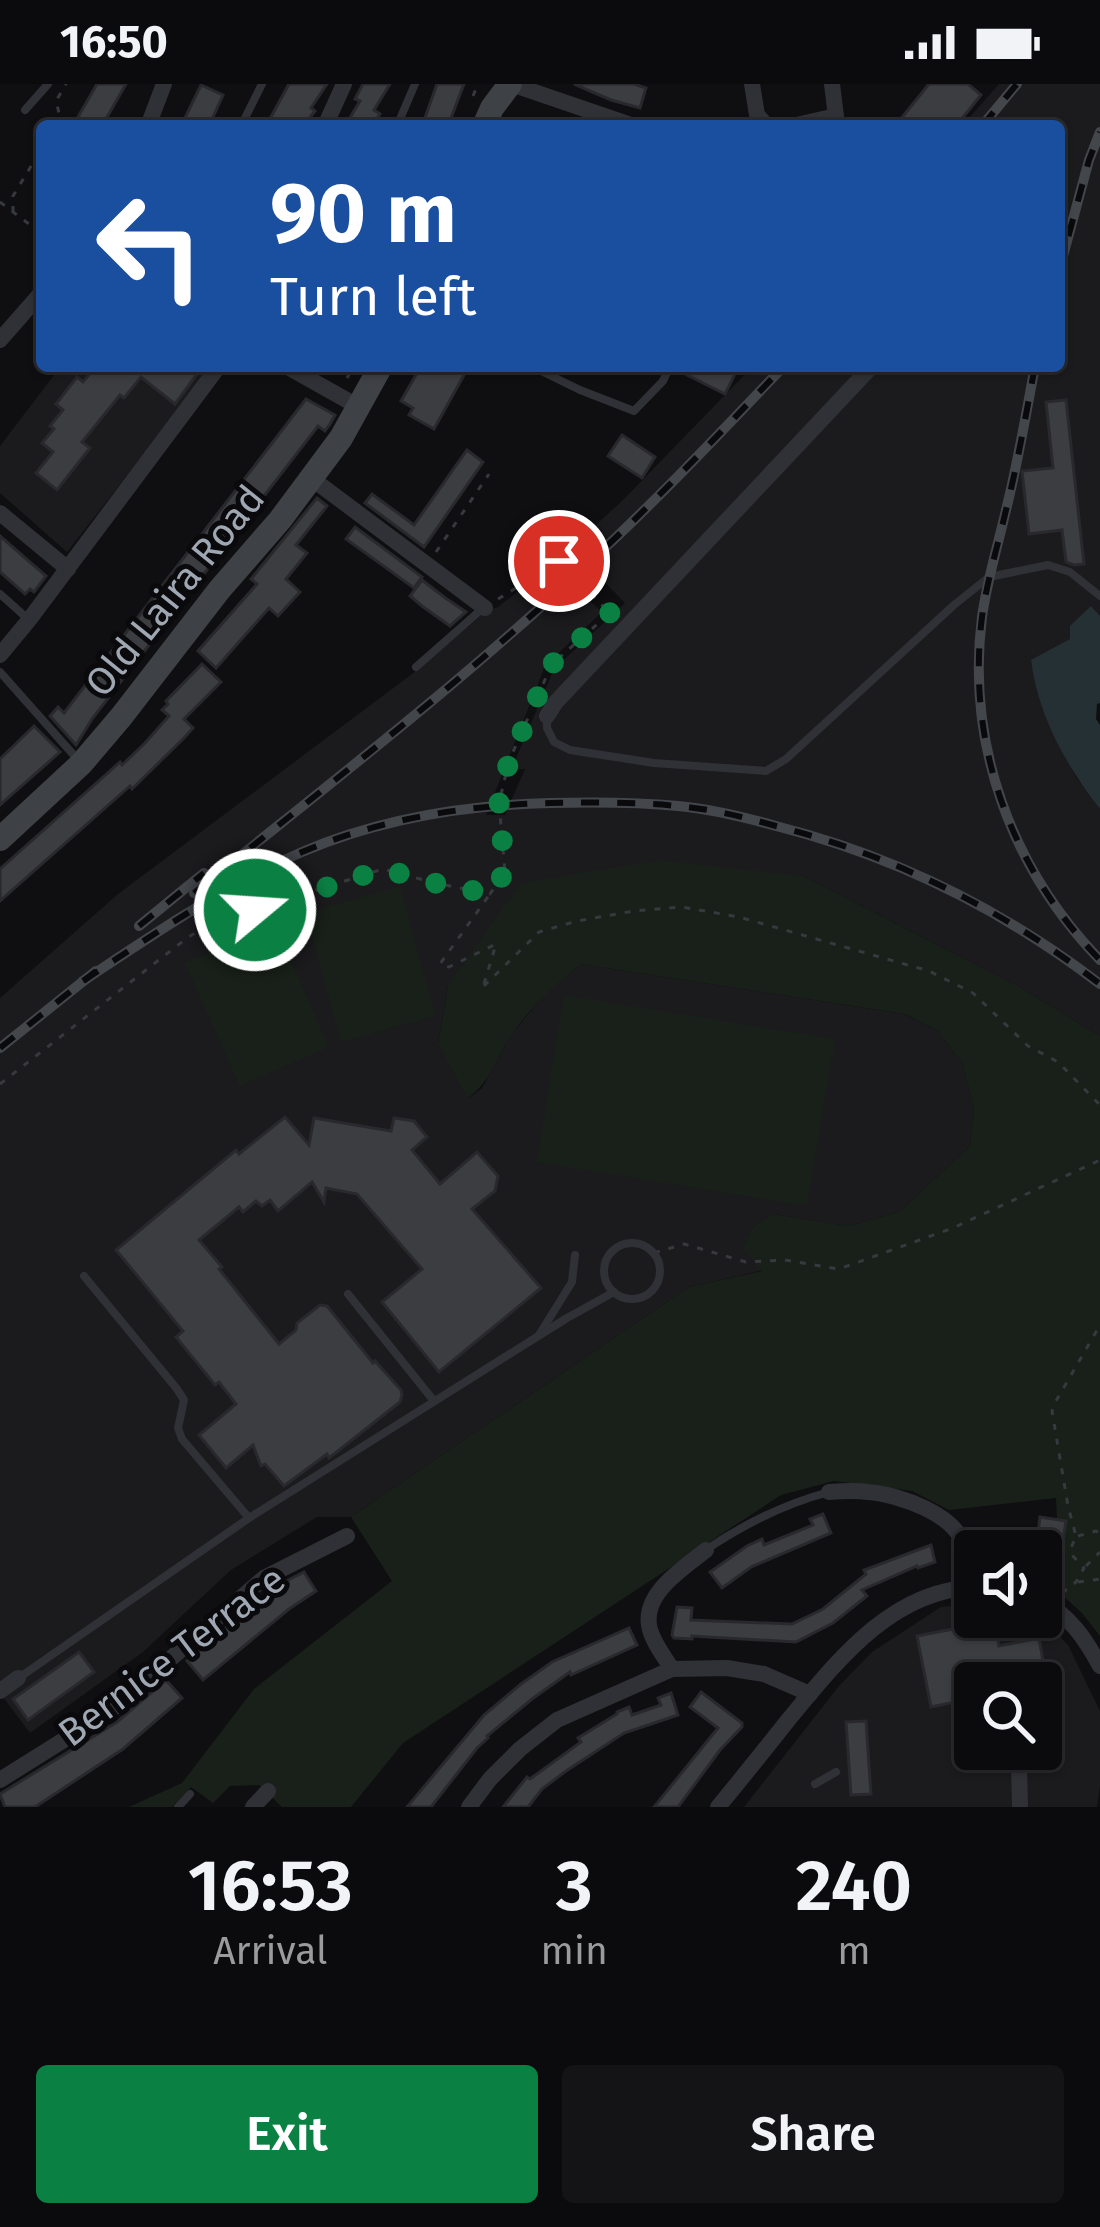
<!DOCTYPE html>
<style>
:root{--surface:#0b0b0d;--page:#141416;--text:#f1f3f6;--muted:#9a9b9d;--line:#2b2b2e;--accent:#0b8043}
body{margin:0;font-family:"Fira Sans",sans-serif;background:var(--page);color:var(--text);height:100vh;display:flex;flex-direction:column;font-size:45px;white-space:nowrap}
*{box-sizing:border-box;margin:0}
p{font-size:39px;color:var(--muted)}
.icon{flex:none;width:66px;height:66px;fill:none;stroke:currentColor;stroke-width:2;stroke-linecap:round;stroke-linejoin:round}
.map{position:relative;height:1723px;overflow:hidden}
.details{display:flex;flex-direction:column;background:var(--surface);flex:1}
.details>*{flex:none}
.top-card{position:absolute;left:36px;top:36px;width:1029px;height:252px;border-radius:12px;box-shadow:0 3px 9px #0004,0 0 0 3px var(--line);background:#1a4fa0;color:#fff;overflow:hidden}
.tools{position:absolute;left:954px;top:1446px;display:grid;gap:24px}
.tools a{display:grid;place-items:center;width:108px;height:108px;border-radius:12px;background:var(--surface);box-shadow:0 3px 9px #0004,0 0 0 3px var(--line);font-size:60px}
.pin{position:absolute;display:grid;place-items:center;width:102px;height:102px;color:#fff;margin:-51px;border:6px solid #fff;border-radius:50%;box-shadow:0 3px 12px #0007}
.me{position:absolute;width:132px;margin:-66px;rotate:72deg;stroke-linejoin:round;filter:drop-shadow(0 0 9px #0008)}
.turn{display:flex;align-items:center;gap:42px;height:252px;padding:0 36px;font-size:54px}
.turn .icon{width:156px;height:156px;stroke-width:2.5}
.turn b{display:block;font-size:84px;line-height:102px}
.eta{display:flex;justify-content:space-evenly;align-items:center;height:204px;text-align:center}
.eta b{font-size:72px;font-weight:600;line-height:84px}
.action{display:flex;gap:24px;margin-top:auto;padding:24px 36px}
.action a{flex:1;height:138px;border-radius:12px;background:var(--accent);color:#fff;font-size:48px;font-weight:600;line-height:138px;text-align:center}
.action a+a{background:var(--page);color:var(--text)}
.status{display:flex;justify-content:space-between;align-items:center;height:84px;padding:0 60px;background:var(--surface);direction:ltr}
.status svg{height:33px;fill:currentColor}
.map>svg:first-child{display:block}
.built{fill:#1b1b1e;fill-rule:evenodd}
.green{fill:#192019}
.water{fill:#253035}
.building{fill:#3b3d41;stroke:#29292d;stroke-width:3}
.lines{fill:none;stroke-linecap:round;stroke-linejoin:round}
.path{stroke:#36393d;stroke-width:3;stroke-dasharray:6 9;stroke-linecap:butt}
.lane{stroke:#303136;stroke-width:8}
.street{stroke:#303136;stroke-width:16}
.secondary{stroke:#3e4146;stroke-width:24}
.rail-casing{stroke:#43464b;stroke-width:10}
.rail{stroke:#0a0a0c;stroke-width:6;stroke-dasharray:18;stroke-linecap:butt}
.route{stroke:#0b8043;stroke-width:21;stroke-dasharray:0 37.8}
.labels{text-anchor:middle;dominant-baseline:central;stroke-width:10;stroke-linejoin:round;paint-order:stroke}
.street-label{font-size:39px;fill:#9fa7b3;stroke:#0a0a0c}
</style>
<div class="status"><b>16:50</b><svg viewBox="0 0 49 12"><path d="M0 12V9h3v3zM5 12V6h3v6zM10 12V3h3v9zM15 12V0h3v12zM26 1h20v11H26zM47 4h2v5h-2z"/></svg></div>
<div class="map">
<svg width="1100" height="1723" viewBox="0 0 1100 1723">
<rect width="100%" height="100%" fill="#0f0f11"/>
<!-- built -->
<g class="built">
<path d="M999 0H1100V532L1091 522 1071 555 1031 577 1060 663 1076 693 1100 725V952L1018 902 803 792 448 902 438 959 469 1014 482 1004 510 952 549 905 581 880 904 930 938 947 962 979 974 1024 970 1062 899 1128 848 1142 773 1130 754 1142 764 1186 689 1203 351 1433H317L231 1486 143 1568 30 1649 0 1609V914L118 810 420 584 488 526 498 523 521 505 540 501 558 487 602 528 545 582 486 731H505L525 685 511 686 554 585 625 519 571 464 625 414 753 282H1059V42H962Z"/>
<path d="M61 282H213L67 468 0 409V362Z"/>
<path d="M975 1519V1533L1044 1535 1068 1561 1100 1627V1701L1097 1723H744L839 1602 872 1568 941 1523ZM975 1599H1041V1665H975Z"/>
</g>
<!-- green -->
<g class="green">
<path d="M660 776 803 792 1018 902 1100 952V1552L1082 1529 1052 1502 1057 1494 1066 1438 1057 1435 1056 1414 949 1426 912 1407 834 1397 781 1411 403 1659 351 1723H282L259 1701 230 1702 213 1719 191 1703 172 1723H129L182 1699 254 1605 392 1497 351 1433 689 1203 762 1187 743 1164 754 1142 773 1130 848 1142 899 1128 970 1062 974 1024 962 979 938 947 905 930 581 880C554 901 531 923 512 950 496 973 491 998 468 1014L438 960 448 902 521 799Z"/>
<path d="M400 803 435 932 341 958 306 828Z"/>
<path d="M274 839 329 963 240 1002 185 879Z"/>
<path d="M564 911 835 955 807 1122 537 1078Z"/>
</g>
<!-- water -->
<path class="water" d="M1091 522 1100 532V619L1097 620 1096 635 1100 641V725C1066 682 1038 631 1031 576L1070 555V542Z"/>
<!-- building -->
<g class="building">
<path d="M97 0H126L102 42H94L78 33Z"/>
<path d="M289 0H327L311 24 315 27 303 42H266Z"/>
<path d="M363 0H390L374 26 380 30 372 42H345L360 17 355 15Z"/>
<path d="M437 0H464L448 42H422Z"/>
<path d="M574 0H634L646 4 640 24 611 16Z"/>
<path d="M929 0H968L981 11 956 42H895Z"/>
<path d="M201 1 223 11 209 42H181Z"/>
<path d="M96 282H203L175 320 141 293 124 314 120 311 82 358 90 364 57 406 36 389 53 368 42 359 54 345 50 342 63 326 56 320 77 293 83 298Z"/>
<path d="M421 282H469L434 345 409 331 413 324 401 317Z"/>
<path d="M678 282H724L736 288 725 310 677 286Z"/>
<path d="M306 315 335 331 330 340 325 347 318 342 92 635 76 661 50 632 58 623 64 629Z"/>
<path d="M1066 316 1084 480 1074 481 1066 478 1062 446 1029 450 1022 387 1053 384 1046 318Z"/>
<path d="M622 351 655 373 642 394 608 372Z"/>
<path d="M467 366 483 378 424 463 365 419 372 410 414 441Z"/>
<path d="M317 414 327 422 296 461 307 469 286 495 300 508 278 532 269 524 216 584 198 567 257 500 251 495Z"/>
<path d="M355 443 422 493 414 504 346 455Z"/>
<path d="M0 452 46 492 34 508 30 505 25 510 0 488Z"/>
<path d="M422 496 444 513 466 528 450 542 422 522 410 512Z"/>
<path d="M202 580 221 598 184 635 193 644 184 654 132 705 130 702 0 817V785L120 678 122 681 145 659 169 632 162 626 168 620 166 617Z"/>
<path d="M34 642 60 668 0 721V675Z"/>
<path d="M285 1033 309 1061 314 1034 391 1047 394 1034 414 1037 427 1053 412 1066 440 1100 477 1068 498 1092 495 1107 472 1125 541 1204 439 1288 382 1218 422 1185 357 1110 326 1104 324 1118 312 1098 278 1127 270 1116 262 1122 256 1117 243 1128 239 1123 199 1156 222 1183 219 1185 279 1260 296 1246 297 1239 320 1221 327 1222 373 1279 375 1277 401 1306 402 1311 400 1318 329 1374 327 1370 284 1402 265 1380 261 1382 253 1361 226 1384 199 1351 236 1320 219 1298 215 1301 176 1253 183 1247 116 1166 236 1066 239 1070Z"/>
<path d="M823 1430 831 1449 751 1483 722 1504 710 1488 747 1462 762 1455 764 1461 813 1441 810 1435Z"/>
<path d="M1040 1433 1066 1437 1057 1494 1041 1492V1467H1011L1038 1449Z"/>
<path d="M931 1461 935 1478 918 1484 917 1482 862 1506 867 1512 833 1539 796 1558 692 1552V1555L674 1554 672 1551 677 1523 692 1524 691 1536 792 1540 823 1525 866 1490 864 1486Z"/>
<path d="M304 1488 316 1507 289 1525 203 1596 187 1577 271 1505Z"/>
<path d="M995 1537 999 1562 1039 1554 1047 1599H975V1614L931 1623 917 1552Z"/>
<path d="M629 1544 637 1561 571 1591 570 1588 532 1615 487 1652 488 1654 477 1664 431 1723H407L484 1631 521 1600 552 1578Z"/>
<path d="M79 1568 94 1588 28 1636 13 1615Z"/>
<path d="M166 1596 182 1614 123 1665 35 1723H5L0 1710 117 1638Z"/>
<path d="M701 1608 742 1639V1643L720 1666 678 1723H654L718 1644 690 1623Z"/>
<path d="M671 1609 678 1631 624 1649 566 1687 542 1705 528 1723H503L527 1693 530 1695 581 1658 578 1654 617 1630V1628L629 1623 632 1631 661 1621 658 1614Z"/>
<path d="M866 1637 871 1710 851 1711 846 1638Z"/>
</g>
<g class="lines">
<!-- path -->
<g class="path">
<path d="M473 12 478 0"/>
<path d="M55 42 60 33 56 17 66 0"/>
<path d="M0 118 42 150"/>
<path d="M13 128V112L42 64"/>
<path d="M347 294 354 282"/>
<path d="M436 468 489 390"/>
<path d="M498 515 521 501 544 495 558 477 610 529 552 580 539 609"/>
<path d="M484 900 496 860 449 883 440 880 490 810 489 812"/>
<path d="M484 902 539 848 577 837 634 827 682 823 739 833 929 887 973 909 1028 962 1058 978 1100 1021"/>
<path d="M0 1000 187 854 212 839 383 785 435 799 490 810 505 788 499 719 509 677 528 634"/>
<path d="M654 1169 684 1160 746 1178 785 1176 839 1185 953 1144 1100 1076"/>
<path d="M1078 1452 1096 1447 1100 1449"/>
<path d="M1086 1482 1100 1468"/>
<path d="M1078 1498 1100 1495"/>
<path d="M1062 1509 1076 1498 1084 1484 1072 1471 1071 1464 1076 1452 1068 1422 1052 1327 1056 1317 1100 1241"/>
</g>
<!-- lane -->
<g class="lane">
<path d="M25 26 48 0"/>
<path d="M241 42 262 0"/>
<path d="M397 42 415 0"/>
<path d="M531 282 580 306 634 327 663 297 670 282"/>
<path d="M0 510 28 535"/>
<path d="M416 583 482 525"/>
<path d="M0 588 79 677"/>
<path d="M547 634V644L554 658 570 666 654 679 766 687 786 675 954 521 989 493 1048 481 1070 488 1100 512"/>
<circle cx="632" cy="1187" r="28"/>
<path d="M84 1192 177 1305 184 1316 178 1344 182 1355 249 1434"/>
<path d="M348 1210 434 1317"/>
<path d="M539 1251 572 1198 575 1171"/>
<path d="M707 1465C746 1439 784 1420 829 1408"/>
<path d="M20 1593 249 1434 567 1234 614 1208"/>
<path d="M815 1700 836 1688"/>
<path d="M178 1723 190 1710"/>
</g>
<!-- street -->
<g class="street">
<path d="M511 0 634 42"/>
<path d="M752 0 757 31 767 42"/>
<path d="M832 0 837 41"/>
<path d="M148 42 164 0"/>
<path d="M325 42 344 0"/>
<path d="M792 42 836 32"/>
<path d="M0 256 42 208"/>
<path d="M286 282 359 323"/>
<path d="M311 394 485 524"/>
<path d="M0 429 68 485"/>
<path d="M0 571 29 536 219 282"/>
<path d="M547 632 556 618 872 282"/>
<path d="M829 1408C842 1407 855 1406 868 1408 898 1410 959 1431 964 1464 966 1476 963 1491 961 1503"/>
<path d="M1041 1517C1069 1530 1086 1556 1100 1582"/>
<path d="M672 1585C664 1572 651 1556 649 1541 644 1508 684 1484 706 1466"/>
<path d="M0 1607 18 1594"/>
<path d="M1019 1681 1020 1723"/>
<path d="M0 1696 110 1627 264 1494 347 1452"/>
<path d="M253 1723 268 1707"/>
<path d="M469 1723 490 1695 520 1665 557 1636 672 1585 727 1584 764 1590 810 1610"/>
<path d="M718 1723C742 1694 766 1664 789 1635 838 1576 892 1506 975 1503"/>
</g>
<!-- secondary -->
<g class="secondary">
<path d="M484 42 492 24 510 0"/>
<path d="M0 755 81 680 121 633 220 505 280 436 341 354 381 282"/>
</g>
<!-- rail casing -->
<g class="rail-casing">
<g id="rail">
<path d="M982 42 1017 0"/>
<path d="M1059 187 1089 76 1100 48"/>
<path d="M1035 282C1026 330 1018 378 1006 426 998 461 987 496 982 533 966 660 1011 784 1100 876"/>
<path d="M194 809C328 701 466 595 592 476 659 414 721 348 784 282"/>
<path d="M139 842 204 789"/>
<path d="M83 897C154 850 224 802 302 768 380 735 466 721 550 719 592 718 636 718 678 722 711 725 744 733 776 742 895 772 1002 825 1100 900"/>
<path d="M0 964 96 887"/>
</g>
</g>
<!-- rail -->
<use href="#rail" class="rail"/>
</g>
<g class="lines">
<!-- route -->
<path class="route" d="M255 826 383 785 435 799 490 810 505 788 499 719 509 677 552 580 610 529 559 477"/>
</g>
<g class="labels">
<!-- street labels -->
<g class="street-label">
<text transform="translate(175 507) rotate(-51)">Old Laira Road</text>
<text transform="translate(172 1572) rotate(-37)">Bernice Terrace</text>
</g>
</g>
</svg>
<div class="tools">
<a><svg class="icon" aria-label="sound" viewBox="0 0 24 24"><path d="M4 9h4l5-4v14l-5-4H4zM17 9q2 3 0 6"/></svg></a>
<a><svg class="icon" aria-label="search" viewBox="0 0 24 24"><circle cx="10" cy="10" r="6"/><path d="M15 15l6 6"/></svg></a>
</div>
<div class="pin" style="left:559px;top:477px;background:#d93025"><svg class="icon" aria-label="arrive" viewBox="0 0 24 24"><path d="M6 21V4h12l-3 4 3 4H6"/></svg></div>
<svg class="me" style="left:255px;top:826px" viewBox="-20 -20 40 40"><circle r="17" fill="#0b8043" stroke="#fff" stroke-width="3"/><path d="M0-11L8 9 0 5-8 9z" fill="#fff"/></svg>
<div class="top-card">
<div class="turn"><svg class="icon" aria-label="left" viewBox="0 0 24 24"><path d="M17 20v-9H6M10 6l-5 5 5 5"/></svg><div><b>90 m</b>Turn left</div></div>
</div>
</div>
<section class="details">
<div class="eta">
<div><b>16:53</b><p>Arrival</p></div>
<div><b>3</b><p>min</p></div>
<div><b>240</b><p>m</p></div>
</div>
<div class="action"><a>Exit</a><a>Share</a></div>
</section>
